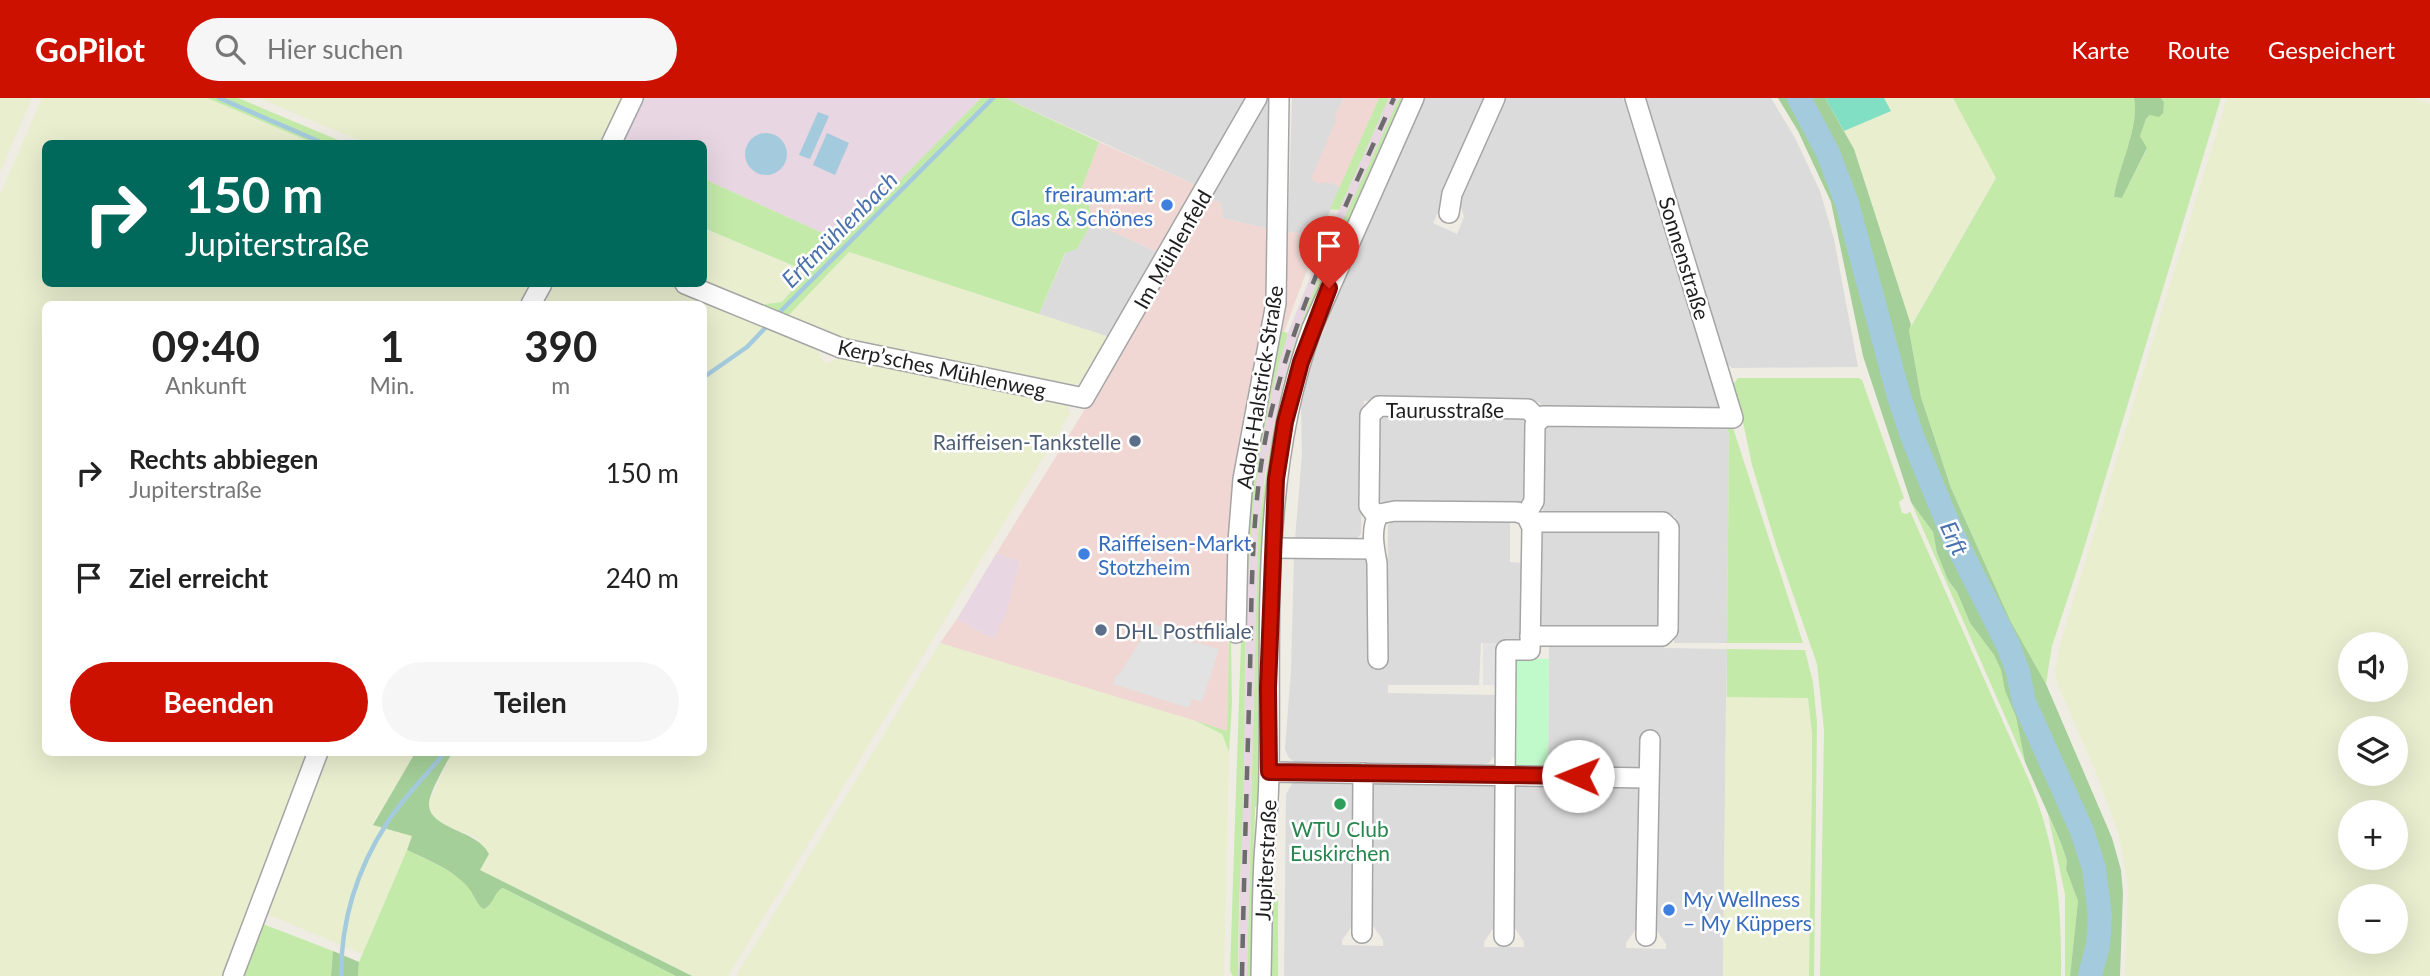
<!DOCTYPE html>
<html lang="de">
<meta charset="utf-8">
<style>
:root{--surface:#fff;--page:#f6f6f6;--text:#222;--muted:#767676;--accent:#c10}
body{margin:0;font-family:Lato,sans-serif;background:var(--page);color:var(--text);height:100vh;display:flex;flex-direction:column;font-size:26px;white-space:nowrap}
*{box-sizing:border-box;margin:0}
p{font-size:23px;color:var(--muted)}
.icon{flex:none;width:38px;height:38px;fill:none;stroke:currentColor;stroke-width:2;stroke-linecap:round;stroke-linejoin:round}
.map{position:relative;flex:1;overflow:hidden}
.panel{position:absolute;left:42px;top:203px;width:665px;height:455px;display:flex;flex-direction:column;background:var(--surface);border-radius:10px;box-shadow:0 7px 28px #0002}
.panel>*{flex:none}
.banner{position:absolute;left:42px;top:42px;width:665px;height:147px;border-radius:10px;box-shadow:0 7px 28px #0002;background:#00695c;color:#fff;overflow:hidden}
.controls{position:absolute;left:2338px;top:534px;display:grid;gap:14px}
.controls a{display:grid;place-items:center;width:70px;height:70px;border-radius:50%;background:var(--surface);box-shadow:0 7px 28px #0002;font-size:35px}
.pin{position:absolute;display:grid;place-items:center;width:60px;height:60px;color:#fff;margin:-72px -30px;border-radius:50% 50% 50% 0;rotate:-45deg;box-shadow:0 0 7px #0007}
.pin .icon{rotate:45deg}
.me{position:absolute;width:77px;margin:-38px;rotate:271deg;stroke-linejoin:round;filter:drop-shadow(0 0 5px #0008)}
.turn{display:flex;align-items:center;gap:24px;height:147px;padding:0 28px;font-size:32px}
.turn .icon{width:91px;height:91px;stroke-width:2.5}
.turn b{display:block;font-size:49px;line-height:60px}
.eta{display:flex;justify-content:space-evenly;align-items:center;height:119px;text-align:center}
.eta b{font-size:42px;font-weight:700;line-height:49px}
.action{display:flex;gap:14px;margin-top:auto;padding:14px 28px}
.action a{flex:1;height:80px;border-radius:42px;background:var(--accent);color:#fff;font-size:28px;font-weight:700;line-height:80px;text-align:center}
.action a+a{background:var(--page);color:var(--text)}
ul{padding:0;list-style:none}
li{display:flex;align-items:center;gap:21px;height:105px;padding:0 28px}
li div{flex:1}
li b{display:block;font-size:26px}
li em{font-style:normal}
header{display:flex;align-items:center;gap:42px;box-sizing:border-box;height:98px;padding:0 35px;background:var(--accent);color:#fff}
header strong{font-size:33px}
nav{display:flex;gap:38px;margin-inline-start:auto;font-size:24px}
.search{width:490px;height:63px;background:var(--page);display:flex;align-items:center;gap:18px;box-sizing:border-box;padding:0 24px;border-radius:38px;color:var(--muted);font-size:26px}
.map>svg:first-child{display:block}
.residential{fill:#dcdbdb}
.commercial{fill:#f0d7d3}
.industrial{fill:#e8d6e3}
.farmland{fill:#e9eecf;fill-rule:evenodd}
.grass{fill:#c4eaa9}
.forest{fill:#a4cf98}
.park{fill:#c1faca}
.pitch{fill:#81dfc3}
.parking{fill:#e2e2e2}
.water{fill:#a4cbdd}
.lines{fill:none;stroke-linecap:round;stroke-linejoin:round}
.stream{stroke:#a4cbdd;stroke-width:4.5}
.river{stroke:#a4cbdd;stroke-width:24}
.minor-casing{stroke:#a5a5a5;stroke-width:22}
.minor{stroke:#fff;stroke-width:19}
.rail{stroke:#6c6c6c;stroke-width:4.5;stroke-dasharray:14 14;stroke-linecap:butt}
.route-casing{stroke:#850b00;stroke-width:18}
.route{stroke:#c10;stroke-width:12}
.shop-dot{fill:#3f7fe0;stroke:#fff;stroke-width:2.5}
.service-dot{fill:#5c6f8a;stroke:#fff;stroke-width:2.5}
.leisure-dot{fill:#2e9e5b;stroke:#fff;stroke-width:2.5}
.labels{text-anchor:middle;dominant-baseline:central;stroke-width:5;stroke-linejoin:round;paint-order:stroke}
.shop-label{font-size:21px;fill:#366cbe;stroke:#fff;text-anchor:start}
.street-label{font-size:21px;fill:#1e1e1e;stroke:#fff}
.service-label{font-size:21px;fill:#4e5e75;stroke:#fff;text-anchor:end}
.leisure-label{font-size:21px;fill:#27864d;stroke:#fff}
.water-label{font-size:23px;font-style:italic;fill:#4a73ae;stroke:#fff}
</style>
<header>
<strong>GoPilot</strong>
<div class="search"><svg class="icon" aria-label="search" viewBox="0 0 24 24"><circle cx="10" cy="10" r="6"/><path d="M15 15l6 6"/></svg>Hier suchen</div>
<nav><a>Karte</a><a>Route</a><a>Gespeichert</a></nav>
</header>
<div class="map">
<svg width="2430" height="878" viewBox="0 0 2430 878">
<rect width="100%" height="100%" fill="#efece4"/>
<!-- residential -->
<g class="residential">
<path d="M1005 0H1245L1247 1 1200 89Z"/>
<path d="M1292 0H1344L1335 18 1337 20 1329 84 1340 89 1320 137 1288 134Z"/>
<path d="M1424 0H1490L1433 125 1457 136 1464 119 1460 106V94L1502 0H1623L1722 313 1546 312 1539 304 1364 303 1361 436 1355 442 1295 441 1302 357 1301 301 1313 258 1340 191Z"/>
<path d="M1643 0H1771L1795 40 1820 93 1834 141 1858 269 1732 270 1726 266Z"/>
<path d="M1263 1 1273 5 1269 131 1222 120 1220 104 1206 101Z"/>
<path d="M1092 124 1162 156 1115 241 1039 216 1066 154 1077 151Z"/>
<path d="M1382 315 1523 317 1529 323 1528 399 1522 405 1382 404 1375 398 1376 321Z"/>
<path d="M1548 324 1726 326 1729 336 1727 545H1674L1675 418 1547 416 1541 410 1542 330Z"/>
<path d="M1394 421 1510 422V464L1523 465 1522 539 1516 545H1481L1479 587H1388V595L1497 597 1496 656 1489 665 1481 667 1296 665 1289 660 1285 651 1291 572 1294 458 1364 459 1371 465V564H1387L1388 427Z"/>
<path d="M1546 429 1657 430 1663 436 1662 526 1656 532 1546 531 1539 525 1540 435Z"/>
<path d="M1549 543 1664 544V550L1727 551 1723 878H1284L1286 696 1293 684 1352 685 1354 687 1357 821 1342 842V847L1383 848V842L1368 821 1372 690 1375 685 1378 684H1491L1495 687 1498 823 1484 844V849H1524V844L1510 823 1512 693 1515 689 1519 686H1632L1639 692 1642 698 1641 824 1626 845V850L1666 851V846L1652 825 1643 667 1639 671 1548 672Z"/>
</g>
<!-- commercial -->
<g class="commercial">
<path d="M1344 0H1379L1340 89 1329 84 1319 86 1311 81 1337 20 1334 19Z"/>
<path d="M1099 44 1200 89 1162 156 1092 124 1089 107 1085 103 1082 90Z"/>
<path d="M1206 101 1220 104 1221 112 1224 113 1222 120 1269 131 1267 215 1229 533 1227 633 940 545 957 521 993 541 1020 464 996 456 1085 311Z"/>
<path d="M1288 134 1320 137 1284 234 1278 233 1286 180Z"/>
</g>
<!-- industrial -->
<g class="industrial">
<path d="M640 0H981L840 143 704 81V46H625L619 43Z"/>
<path d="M1389 0H1399L1325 167 1294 248 1283 285 1265 377 1258 435 1247 878H1238L1248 466 1250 425 1261 340 1274 277 1288 235 1319 157Z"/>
<path d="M996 456 1020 463 1006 516 993 541 957 521Z"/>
</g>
<!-- farmland -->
<g class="farmland">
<path d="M0 0H32L0 74Z"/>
<path d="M42 0H207L313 45 46 46V186H536L526 206H46V654L311 655 224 878H0V97Z"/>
<path d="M259 0H627L605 46 365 45Z"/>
<path d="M1825 0H1953L1996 79 1911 227 1854 51Z"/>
<path d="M2227 0H2413L2430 6V878H2125L2128 788 2119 737 2095 672 2057 585 2055 573 2060 546ZM2350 546H2396V592H2350ZM2350 630H2396V676H2350ZM2350 714H2396V760H2350ZM2350 798H2396V844H2350Z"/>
<path d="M704 130 808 175 782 204 757 207 704 185Z"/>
<path d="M849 154 1115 241 1089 277 1082 284 1069 289 859 251 785 221Z"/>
<path d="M549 186H670L812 244 825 266 838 260H854L1066 304 1070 316 728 878H692L479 772 478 741 436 723 431 715 429 704 452 655 704 654V206H539Z"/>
<path d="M940 545 1196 623 1222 636 1229 654 1224 878H736Z"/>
<path d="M1726 599 1808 600 1812 636V681L1809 878H1723Z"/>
<path d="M330 655H415L373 726 413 738 362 856 267 816Z"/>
</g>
<!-- grass -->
<g class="grass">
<path d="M207 0H238L345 45H313Z"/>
<path d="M981 0H1005L1099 44 1082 90 1085 103 1089 107 1092 124 1077 151 1065 155 1039 216 849 154 785 221 757 207 782 204 808 174 704 130V81L840 143Z"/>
<path d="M1379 0H1389L1339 112 1330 111Z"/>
<path d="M1399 0H1407L1297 247 1290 269 1259 708 1255 709 1254 760H1258L1255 878H1247L1258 435C1267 362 1278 289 1303 221 1330 146 1367 73 1399 0Z"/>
<path d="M1953 0H2134C2140 28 2118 70 2114 99L2122 100 2147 51 2140 38 2146 21 2164 4 2161 0H2221L2081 460 2052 548 2046 586 2011 524 1951 390 1921 299 1909 232 1996 80Z"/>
<path d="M1277 232 1288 235C1244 373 1246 517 1244 661 1243 733 1238 805 1238 878H1233L1230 873 1245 422Z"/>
<path d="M1738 280H1859L1862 282 1904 400 1899 404 1902 415 1907 416 1910 413 2031 687C2057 751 2062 809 2061 878H1820L1824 632 1817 566 1776 447 1752 367 1739 305 1731 289Z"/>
<path d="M1726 326 1732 327 1803 545H1727L1729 336Z"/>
<path d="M1911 404 1933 434 1937 455 1948 482 1957 494 1970 525 1994 557 2001 572 2005 593 2016 619 2025 664Z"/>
<path d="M1229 538 1231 540 1232 606 1229 654 1222 636 1196 623 1227 633Z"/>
<path d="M1727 551 1805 552 1813 585 1817 624 1814 878H1809L1812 681V636L1808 600 1727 599Z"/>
<path d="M2048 717 2061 745 2067 763 2066 771 2078 803 2070 878H2065V796Z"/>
<path d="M407 752C427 762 451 771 467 787 474 794 475 805 483 811L489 808 497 793 503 790 676 878H358L359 864Z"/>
<path d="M1270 795 1278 796V878H1268Z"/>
<path d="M263 826 333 853 331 878H243Z"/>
</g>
<!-- forest -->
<g class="forest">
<path d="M1778 0H1825L1854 51 1911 227 1909 232 1921 299 1951 390 2011 524 2046 586 2112 740 2121 772 2123 795 2120 878H2070L2078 803 2066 771 2067 763 2061 745 2025 664 2016 619 2005 593 2001 572 1994 557 1970 525 1957 494 1948 482 1937 455 1933 434 1911 404 1863 258 1831 104 1798 33Z"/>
<path d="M2134 0H2161L2164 4 2163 15 2159 19 2150 17 2146 21 2140 38 2147 50 2122 100 2114 99C2118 70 2140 28 2134 0Z"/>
<path d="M415 655H452C446 666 430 693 429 705 428 732 477 731 489 756L480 772 692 878H676L503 790C493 794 494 808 483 811 475 805 473 792 464 785 449 770 426 761 407 752L412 738 373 727Z"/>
<path d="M333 853 359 864 358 878H331Z"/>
</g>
<!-- park -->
<path class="park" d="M1519 560 1549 561 1548 672 1519 670 1514 664 1512 607 1517 606V597H1512L1513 566Z"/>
<!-- pitch -->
<path class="pitch" d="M1825 0H1884L1891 13 1844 33Z"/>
<!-- parking -->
<g class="parking">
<path d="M1153 526 1194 539 1192 549 1194 544 1219 551 1202 604 1192 601 1189 610 1113 586 1116 577H1119L1145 535 1150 536Z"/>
<rect x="1483" y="545" width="14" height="42"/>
</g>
<!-- water -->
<g class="water">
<path d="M818 14 829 18 810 61 799 57Z"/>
<circle cx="766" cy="56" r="21"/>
<path d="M827 35 849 45 835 77 813 67Z"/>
</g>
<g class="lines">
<!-- stream -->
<g class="stream">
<path d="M219 0 325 46"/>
<path d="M776 218 993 0"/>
<path d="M704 279 747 249 768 227"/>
<path d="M341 878C341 824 357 771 387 725 403 700 426 678 445 654"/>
</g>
<!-- river -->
<path class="river" d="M1799 0 1828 55 1847 105 1898 295 1912 338 1953 438 2008 547 2018 574 2024 604 2082 733 2094 770 2100 819 2098 847 2090 878"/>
<!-- minor casing -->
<g class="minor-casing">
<g id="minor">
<path d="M611 46 633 0"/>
<path d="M1449 115 1452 96 1495 0"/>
<path d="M685 186 841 250 1084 300 1257 0"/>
<path d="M531 206 542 186"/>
<path d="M1526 417 1534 403 1535 327 1543 318 1733 320 1635 0"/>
<path d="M1377 419 1369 408 1370 317 1379 308 1528 311 1539 322"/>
<path d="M1272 450 1374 451"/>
<path d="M1236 535 1238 444 1243 381 1276 205 1279 0"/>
<path d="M1530 538H1662L1668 532 1669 430 1663 424H1531"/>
<path d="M1378 561 1377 465C1374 450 1370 430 1379 416L1395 413 1517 414 1526 417 1532 429 1530 552H1506L1504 838"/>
<path d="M1269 674 1648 680"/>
<path d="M1362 835 1363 675"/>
<path d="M1646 838 1650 642"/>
<path d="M233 878 318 654"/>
<path d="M1261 878C1262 839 1262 800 1264 761 1266 731 1269 701 1269 671 1271 521 1260 375 1312 230L1414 0"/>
</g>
</g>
<!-- minor -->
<use href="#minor" class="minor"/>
<!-- rail -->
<path class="rail" d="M1242 878C1244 776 1247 674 1250 572 1252 487 1251 402 1270 319 1296 208 1348 104 1394 0"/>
</g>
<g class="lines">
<!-- route casing -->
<g class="route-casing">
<path id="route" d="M1329 190 1301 264 1285 324 1276 381 1268 590 1269 674 1578 678"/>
</g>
<!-- route -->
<use href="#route" class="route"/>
</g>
<!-- markers -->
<g class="shop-dot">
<circle cx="1167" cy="107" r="7"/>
<circle cx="1084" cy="456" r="7"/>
<circle cx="1669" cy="812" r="7"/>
</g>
<g class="service-dot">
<circle cx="1135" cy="343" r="7"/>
<circle cx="1101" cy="532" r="7"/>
</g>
<circle class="leisure-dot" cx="1340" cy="706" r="7"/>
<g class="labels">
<!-- shop labels -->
<g class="shop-label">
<text x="1153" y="95" text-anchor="end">freiraum:art<tspan x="1153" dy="24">Glas &amp; Schönes</tspan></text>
<text x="1098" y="444">Raiffeisen-Markt<tspan x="1098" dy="24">Stotzheim</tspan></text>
<text x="1683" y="800">My Wellness<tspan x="1683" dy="24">– My Küppers</tspan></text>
</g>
<!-- street labels -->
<g class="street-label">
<text transform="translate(1172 151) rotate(-60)">Im Mühlenfeld</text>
<text transform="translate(1685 160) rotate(73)">Sonnenstraße</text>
<text transform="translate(942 270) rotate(12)">Kerp’sches Mühlenweg</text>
<text transform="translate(1259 289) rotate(-81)">Adolf-Halstrick-Straße</text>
<text x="1445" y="311">Taurusstraße</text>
<text transform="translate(1265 762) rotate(-87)">Jupiterstraße</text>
</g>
<!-- service labels -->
<g class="service-label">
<text x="1121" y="343">Raiffeisen-Tankstelle</text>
<text x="1115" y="532" text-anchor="start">DHL Postfiliale</text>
</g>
<!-- leisure labels -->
<g class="leisure-label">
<text x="1340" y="730">WTU Club<tspan x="1340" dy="24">Euskirchen</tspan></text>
</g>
<!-- water labels -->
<g class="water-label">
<text transform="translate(839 131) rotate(-45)">Erftmühlenbach</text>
<text transform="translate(1955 440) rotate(65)">Erft</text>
</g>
</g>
</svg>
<div class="controls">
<a><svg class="icon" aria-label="sound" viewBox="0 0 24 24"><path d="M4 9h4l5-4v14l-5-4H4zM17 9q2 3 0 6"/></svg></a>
<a><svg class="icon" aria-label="layers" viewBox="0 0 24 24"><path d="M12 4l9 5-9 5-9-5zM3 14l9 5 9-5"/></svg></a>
<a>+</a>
<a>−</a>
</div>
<div class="pin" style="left:1329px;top:190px;background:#d93025"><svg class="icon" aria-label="arrive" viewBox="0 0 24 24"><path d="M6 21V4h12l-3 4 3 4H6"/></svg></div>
<svg class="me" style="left:1578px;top:678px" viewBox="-20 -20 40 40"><circle r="19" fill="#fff"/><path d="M0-13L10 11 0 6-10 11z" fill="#c10"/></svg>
<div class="banner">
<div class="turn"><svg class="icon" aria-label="right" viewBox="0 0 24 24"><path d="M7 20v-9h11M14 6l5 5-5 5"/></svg><div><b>150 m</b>Jupiterstraße</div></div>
</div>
<section class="panel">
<div class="eta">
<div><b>09:40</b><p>Ankunft</p></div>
<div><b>1</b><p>Min.</p></div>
<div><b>390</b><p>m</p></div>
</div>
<ul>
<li><svg class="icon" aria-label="right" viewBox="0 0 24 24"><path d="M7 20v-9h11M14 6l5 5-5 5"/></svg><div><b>Rechts abbiegen</b><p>Jupiterstraße</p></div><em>150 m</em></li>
<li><svg class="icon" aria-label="arrive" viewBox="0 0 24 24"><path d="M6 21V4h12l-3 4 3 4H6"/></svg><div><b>Ziel erreicht</b></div><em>240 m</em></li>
</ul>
<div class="action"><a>Beenden</a><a>Teilen</a></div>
</section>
</div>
